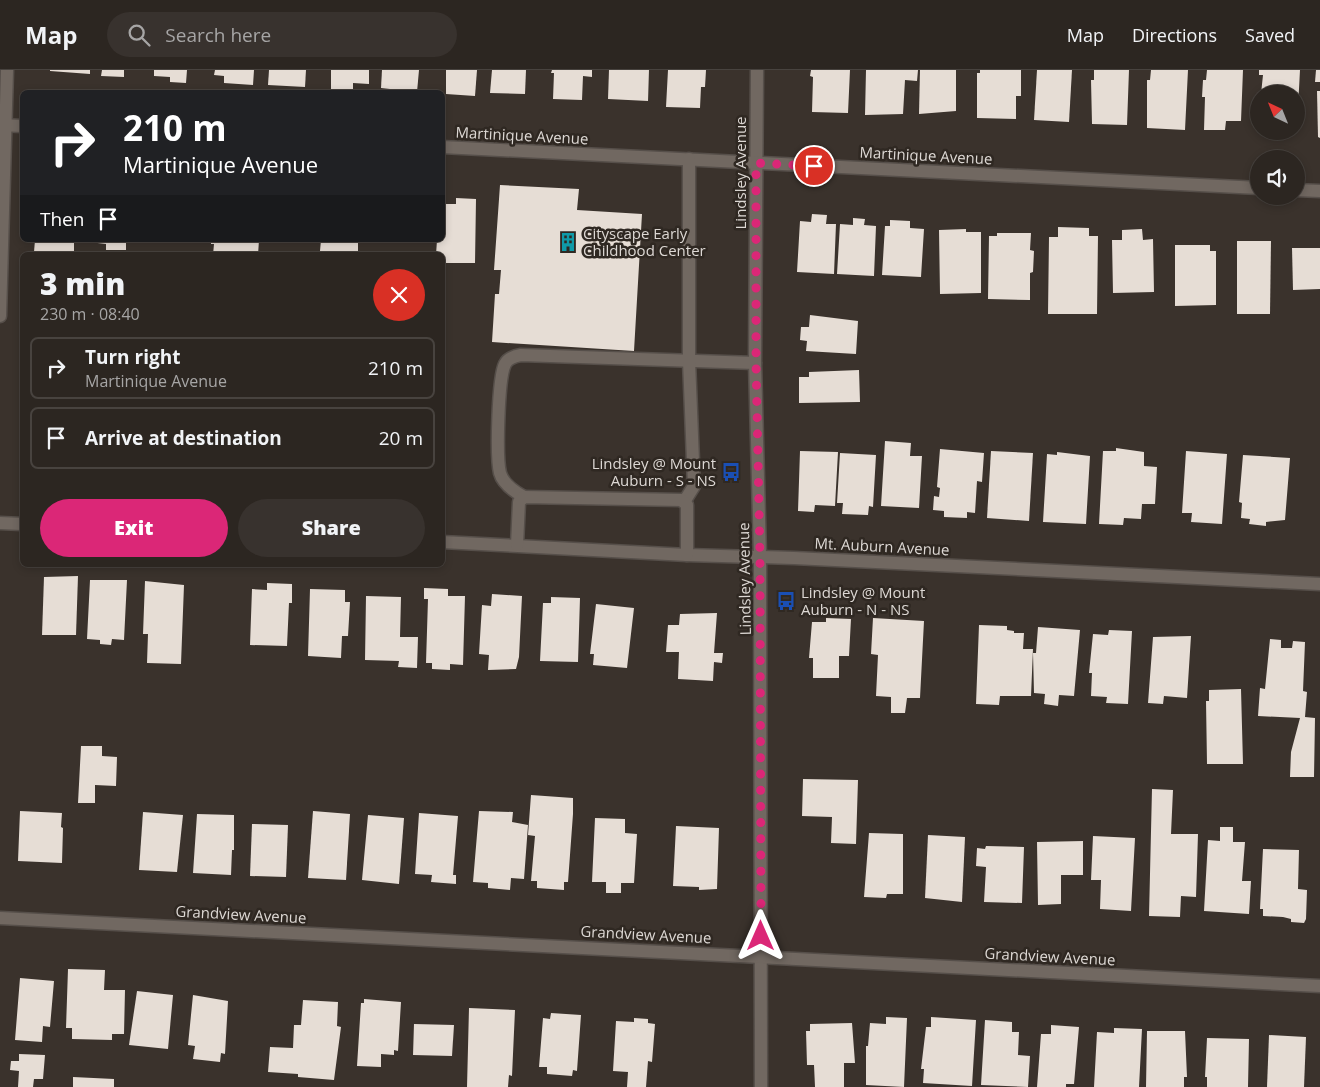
<!DOCTYPE html>
<meta charset="utf-8">
<style>
:root{--surface:#2c2621;--page:#38322e;--text:#f1f3f6;--muted:#a6a5a5;--line:#48433f;--accent:#db2777}
body{margin:0;font-family:"Open Sans",sans-serif;background:var(--page);color:var(--text);height:100vh;display:flex;flex-direction:column;font-size:19px;white-space:nowrap}
*{box-sizing:border-box;margin:0}
p{font-size:16px;color:var(--muted)}
.icon{flex:none;width:28px;height:28px;fill:none;stroke:currentColor;stroke-width:2;stroke-linecap:round;stroke-linejoin:round}
.map{position:relative;flex:1;overflow:hidden}
.details{position:absolute;left:20px;top:182px;width:425px;height:315px;display:flex;flex-direction:column;background:var(--surface);border-radius:8px;box-shadow:0 2px 8px #0003,0 0 0 1px var(--line)}
.details>*{flex:none}
.top-card{position:absolute;left:20px;top:20px;width:425px;height:152px;border-radius:8px;box-shadow:0 2px 8px #0003,0 0 0 1px var(--line);background:#202124;color:#fff;overflow:hidden}
.needle{width:32px;rotate:317deg}
.tools{position:absolute;left:1250px;top:15px;display:grid;gap:10px}
.tools a{display:grid;place-items:center;width:55px;height:55px;border-radius:50%;background:var(--surface);box-shadow:0 2px 8px #0003,0 0 0 1px var(--line);font-size:25px}
.pin{position:absolute;display:grid;place-items:center;width:42px;height:42px;color:#fff;margin:-21px;border:2px solid #fff;border-radius:50%;box-shadow:0 1px 5px #0007}
.me{position:absolute;width:55px;margin:-28px;rotate:0deg;stroke-linejoin:round;filter:drop-shadow(0 0 4px #0008)}
.turn{display:flex;align-items:center;gap:18px;height:105px;padding:0 20px;font-size:22px}
.turn .icon{width:65px;height:65px;stroke-width:2.5}
.turn b{display:block;font-size:35px;line-height:42px}
.then{display:flex;align-items:center;height:48px;padding:0 20px;background:#0003;gap:10px;font-size:19px}
.round{display:grid;place-items:center;flex:none;width:52px;height:52px;border-radius:26px;background:var(--page)}
.headline{display:flex;align-items:center;justify-content:space-between;height:85px;padding:0 20px}
h1{font-size:30px;font-weight:800;line-height:38px}
.action{display:flex;gap:10px;margin-top:auto;padding:10px 20px}
.action a{flex:1;height:58px;border-radius:30px;background:var(--accent);color:#fff;font-size:20px;font-weight:800;line-height:58px;text-align:center}
.action a+a{background:var(--page);color:var(--text)}
ul{padding:0;list-style:none}
li{display:flex;align-items:center;gap:15px;height:62px;margin:0 10px 8px;padding:0 10px;border:2px solid var(--line);border-radius:8px}
li div{flex:1}
li b{display:block;font-size:19px}
li em{font-style:normal}
header{display:flex;align-items:center;gap:30px;box-sizing:border-box;height:70px;padding:0 25px;background:var(--surface);border-bottom:1px solid var(--line)}
header strong{font-size:24px}
nav{display:flex;gap:28px;margin-inline-start:auto;font-size:18px}
.search{width:350px;height:45px;background:var(--page);display:flex;align-items:center;gap:12px;box-sizing:border-box;padding:0 18px;border-radius:28px;color:var(--muted);font-size:19px}
.map>svg:first-child{display:block}
.building{fill:#e6ddd5}
.lines{fill:none;stroke-linecap:round;stroke-linejoin:round}
.minor-casing{stroke:#564f4a;stroke-width:15}
.minor{stroke:#716861;stroke-width:12}
.route{stroke:#db2777;stroke-width:9;stroke-dasharray:0 16.2}
.labels{text-anchor:middle;dominant-baseline:central;stroke-width:5;stroke-linejoin:round;paint-order:stroke}
.street-label{font-size:15px;fill:#ddd8d4;stroke:#2f2822}
.poi-label{font-size:15px;fill:#ddd8d4;stroke:#2f2822;text-anchor:start}
</style>
<header>
<strong>Map</strong>
<div class="search"><svg class="icon" aria-label="search" viewBox="0 0 24 24"><circle cx="10" cy="10" r="6"/><path d="M15 15l6 6"/></svg>Search here</div>
<nav><a>Map</a><a>Directions</a><a>Saved</a></nav>
</header>
<div class="map">
<svg width="1320" height="1017" viewBox="0 0 1320 1017">
<rect width="100%" height="100%" fill="#3a322c"/>
<!-- building -->
<g class="building">
<path d="M50 0H90V4L50 1Z"/>
<path d="M102 0H124V7L101 6Z"/>
<path d="M154 0H187L186 13 170 12V7L154 6Z"/>
<path d="M215 0H254L253 15 224 13V6L214 5Z"/>
<path d="M269 0H306L305 17 268 15Z"/>
<path d="M331 0H369V14L353 13V19H331Z"/>
<path d="M382 0H419L417 22 381 18Z"/>
<path d="M446 0H477L475 26 446 24Z"/>
<path d="M492 0H526L525 24 490 23Z"/>
<path d="M552 0H592V7L583 6 582 30 553 29 554 3H551Z"/>
<path d="M609 0H649L648 31 608 29Z"/>
<path d="M668 0H706L705 17H701L700 38 666 37Z"/>
<path d="M811 0H850L848 43 812 42 813 7 810 6Z"/>
<path d="M866 0H918L917 11 905 10 903 44 865 45Z"/>
<path d="M920 0H956V41L919 44Z"/>
<path d="M980 0H1021V26H1016V49L977 48V3H980Z"/>
<path d="M1037 0H1072L1069 52 1034 50Z"/>
<path d="M1094 0H1129L1127 55 1092 54 1091 10H1094Z"/>
<path d="M1151 0H1188L1185 60 1147 58V10H1150Z"/>
<path d="M1207 0H1243L1241 51H1226L1225 60H1204L1205 27H1202L1203 10H1206Z"/>
<path d="M1259 0H1300L1298 38H1296V24H1261L1263 5H1259Z"/>
<path d="M1316 0H1320V12H1315Z"/>
<path d="M1317 21H1320V68L1318 67Z"/>
<path d="M1265 61H1293V65L1265 63Z"/>
<path d="M500 115 579 119 577 140 642 144 634 281 492 272 495 224H499L501 200H494Z"/>
<path d="M456 128 476 129 475 193H442V185H436L437 170H442V134H456Z"/>
<path d="M812 144 827 145 826 154H836L834 204 797 202 800 151 811 152Z"/>
<path d="M853 148 865 149 864 155 876 156 874 206 837 204 840 154 853 155Z"/>
<path d="M890 150 910 151V158L924 159 921 207 882 205 885 156H890Z"/>
<path d="M1058 157 1089 158V166H1098L1097 244H1048L1049 167H1058Z"/>
<path d="M966 159V162H981V223L940 224 939 160Z"/>
<path d="M1142 159 1143 170 1153 169 1154 222 1113 223 1112 170H1122V160Z"/>
<path d="M997 163H1031L1030 180 1034 181 1033 202 1030 203V230L988 229 989 166H997Z"/>
<path d="M35 170H74V183L34 182Z"/>
<path d="M89 170H126V180H106V174L89 172Z"/>
<path d="M211 170H259L258 185H213L214 174H211Z"/>
<path d="M321 170H358V183L320 181Z"/>
<path d="M1237 171H1271L1270 244H1237Z"/>
<path d="M1175 175H1210V181H1216V235L1175 236Z"/>
<path d="M1292 178H1320V219L1293 220Z"/>
<path d="M810 245 858 251 856 284 806 281 807 271 800 270 801 257H809Z"/>
<path d="M859 300 860 332 799 333V307H809V302Z"/>
<path d="M885 371 911 373 910 386H922L919 438 881 436Z"/>
<path d="M1116 378 1144 382V396L1157 397 1155 434H1142L1141 449 1124 448 1123 455 1099 454 1103 381H1116Z"/>
<path d="M940 379 984 383 982 412 977 411 975 443 967 442V448L944 447V441L933 440 934 426 939 427 940 418 937 417Z"/>
<path d="M800 381 838 382 835 436 815 435 814 442 798 441Z"/>
<path d="M991 381 1033 383 1029 451 987 448Z"/>
<path d="M1186 381 1227 384 1222 454 1191 452 1192 443H1182Z"/>
<path d="M1057 382 1090 386 1086 454 1043 452 1047 384 1057 385Z"/>
<path d="M840 383 876 385 873 437 869 436 868 445 842 444 843 433H837Z"/>
<path d="M1243 385 1290 388 1285 450 1266 452V456L1249 454 1250 449 1241 448 1242 433 1239 432Z"/>
<path d="M78 506 76 565H42L44 507Z"/>
<path d="M90 510H127L124 570 112 569 111 575 100 574V570L87 569Z"/>
<path d="M145 511 184 515 181 594 147 593 148 564H143Z"/>
<path d="M267 513 292 514V533H289L287 576 250 575 252 519 267 520Z"/>
<path d="M424 518 448 519V526H465L463 595 450 594V600L432 599V593H426L428 529H424Z"/>
<path d="M310 519 345 520V532H350L348 566H342L341 588 308 586Z"/>
<path d="M492 524 522 526 519 587 516 599 488 600 489 585 479 584 482 535 491 536Z"/>
<path d="M366 526 401 527 400 567H418L417 598 398 597 399 591 365 590Z"/>
<path d="M551 527 580 528 578 592 540 591 543 533H551Z"/>
<path d="M596 534 634 538 627 598 593 595 594 584H590Z"/>
<path d="M717 543 714 583H723L722 593 714 592 713 611 678 609 679 582H666L668 555H679L680 544Z"/>
<path d="M826 548 851 549 849 586H839V608H813V588H809L812 552H826Z"/>
<path d="M873 548 924 551 920 628H907L905 643H891V627L876 626 878 585 871 584Z"/>
<path d="M979 555 1007 556V560L1014 561V563H1024L1023 579H1033L1031 626H1000L999 635 976 634Z"/>
<path d="M1038 557 1080 560 1074 626 1059 625 1058 636 1044 634 1045 624 1034 623 1033 583H1036Z"/>
<path d="M1109 560 1132 561 1128 634 1106 633 1107 627 1091 626 1092 603H1089L1093 564 1108 565Z"/>
<path d="M1191 566 1187 628 1164 626 1163 634 1148 633 1153 567Z"/>
<path d="M1270 569 1281 570V578H1292L1293 571 1305 572 1303 621 1307 622 1305 647 1315 648 1314 707H1290L1291 682 1300 648 1258 646 1260 618 1265 619Z"/>
<path d="M1241 619 1243 694H1207L1206 631H1209V620Z"/>
<path d="M81 676H102V686L117 687 116 716 95 715V733H78Z"/>
<path d="M803 709 858 710 856 774 831 773 832 747 802 746Z"/>
<path d="M1152 719 1173 720 1171 764H1198L1196 827 1181 826 1180 847 1149 846Z"/>
<path d="M531 725 573 728V744L568 812H564V820L537 818V811H531L535 766 528 765Z"/>
<path d="M20 741 62 743 61 757 63 758 62 793 18 791Z"/>
<path d="M313 741 350 744 346 810 308 808Z"/>
<path d="M479 741 513 742 512 752 528 755 524 809 511 808 510 820 488 818V813L473 812Z"/>
<path d="M143 742 183 745 177 802 139 800Z"/>
<path d="M419 743 458 746 453 805H456V814L431 812 432 805 415 804Z"/>
<path d="M197 744 234 745V780H232L231 805 193 803Z"/>
<path d="M368 745 404 748 399 814 362 810Z"/>
<path d="M595 748 625 749V763L637 764 634 813H621V823H606V812H592Z"/>
<path d="M252 754 288 755 286 807 250 806Z"/>
<path d="M676 756 719 758 717 819 699 820V817L673 816Z"/>
<path d="M1220 757H1233V772H1245L1242 811H1251L1249 844 1204 841 1208 770 1220 771Z"/>
<path d="M869 763 903 764V824H887L886 828 864 827Z"/>
<path d="M928 765 965 767 962 832 925 828Z"/>
<path d="M1093 766 1135 768 1131 841 1100 839 1101 810H1091Z"/>
<path d="M1083 771V805H1061V834L1038 835 1037 772Z"/>
<path d="M986 776 1024 777 1022 833 984 832 986 797 976 796 977 778 985 779Z"/>
<path d="M1263 779 1299 780 1298 819 1307 820 1306 849 1304 853 1291 852V849L1283 847 1263 846V839H1260Z"/>
<path d="M68 899 105 900 104 920H125L124 964H112V970L72 969V958H66Z"/>
<path d="M20 908 54 911 50 957 43 956 42 972 15 970Z"/>
<path d="M137 921 173 925 168 979 129 975Z"/>
<path d="M193 925 228 931 225 984 221 983 220 992 193 989 195 976 188 975Z"/>
<path d="M364 929 401 932 398 981 394 980V985L381 984V997L357 996 361 933H364Z"/>
<path d="M303 930 338 932 337 956 341 957 334 1010 298 1007V1004L268 1002 270 977 293 978 294 955H301Z"/>
<path d="M469 938 515 940 512 1006 509 1005 508 1017H467Z"/>
<path d="M551 943 581 945 577 1001 573 1000 572 1006 547 1004V997H539L543 948 550 949Z"/>
<path d="M886 947 907 948 904 1017 866 1015V976H868L870 953 886 954Z"/>
<path d="M931 947 976 950 972 1016 923 1013 924 999H921L926 957H931Z"/>
<path d="M634 948 648 949V953L655 954 652 992 648 991 646 1017H627L628 1002 613 1001 616 951 634 952Z"/>
<path d="M985 950 1012 952V962H1019L1018 985 1030 986 1028 1017 981 1015Z"/>
<path d="M852 953 855 993H844V1017H815L814 995H807L806 961H810V954Z"/>
<path d="M414 954 454 955 452 986 413 985Z"/>
<path d="M1051 955 1079 957 1074 1014H1066V1017H1037L1041 964H1051Z"/>
<path d="M1114 958 1142 959 1139 1017H1094L1097 962 1114 963Z"/>
<path d="M1147 961H1185L1187 1007H1184V1017H1146Z"/>
<path d="M1269 965 1306 967 1304 1017H1267Z"/>
<path d="M1207 968 1249 969 1248 1017H1207V1007H1205Z"/>
<path d="M19 984 45 985 43 1009H34L33 1017H18L19 1001 10 1000 11 991H19Z"/>
<path d="M73 1007 114 1009V1017H73Z"/>
</g>
<g class="lines">
<!-- minor casing -->
<g class="minor-casing">
<g id="minor">
<path d="M757 0 755 293 760 486 761 1017"/>
<path d="M0 55 22 56"/>
<path d="M442 77 1259 118"/>
<path d="M1296 120 1320 121"/>
<path d="M0 246 7 0"/>
<path d="M524 427C515 422 503 414 500 403 496 387 498 308 505 294 508 288 515 286 521 285L755 293"/>
<path d="M684 432 694 416 689 291V89"/>
<path d="M0 453 22 454"/>
<path d="M442 472 687 485 794 488 1320 514"/>
<path d="M517 475 519 432 524 427 681 430 687 435V485"/>
<path d="M0 848 1320 916"/>
</g>
</g>
<!-- minor -->
<use href="#minor" class="minor"/>
</g>
<g class="lines">
<!-- route -->
<path class="route" d="M761 866 760 486 756 293V93L814 96"/>
</g>
<!-- icons -->
<defs>
<g id="building-bare" transform="scale(1.5)"><path d="M-4-6H4V6H1V3H-1V6H-4ZM-2.5-4.3h1.7v1.8h-1.7ZM.8-4.3h1.7v1.8H.8ZM-2.5-1h1.7V.8h-1.7ZM.8-1h1.7V.8H.8Z" fill="#0f9aa8" stroke="#2f2822" stroke-width="2.5" paint-order="stroke"/></g>
<g id="bus-bare" transform="scale(1.5)"><path d="M-5-6H5V4H4V6H2V4H-2V6H-4V4H-5ZM-3.5-4V0h7V-4ZM-3.5 1.2v1.5H-2V1.2ZM2 1.2v1.5H3.5V1.2Z" fill="#1a4fb4" stroke="#2f2822" stroke-width="2.5" paint-order="stroke"/></g>
</defs>
<g fill-rule="evenodd">
<use href="#building-bare" x="568" y="172"/>
<use href="#bus-bare" x="731" y="402"/>
<use href="#bus-bare" x="786" y="531"/>
</g>
<g class="labels">
<!-- street labels -->
<g class="street-label">
<text transform="translate(522 65) rotate(3)">Martinique Avenue</text>
<text transform="translate(926 85) rotate(3)">Martinique Avenue</text>
<text transform="translate(740 103) rotate(-90)">Lindsley Avenue</text>
<text transform="translate(882 476) rotate(3)">Mt. Auburn Avenue</text>
<text transform="translate(744 509) rotate(-91)">Lindsley Avenue</text>
<text transform="translate(241 844) rotate(3)">Grandview Avenue</text>
<text transform="translate(646 864) rotate(3)">Grandview Avenue</text>
<text transform="translate(1050 886) rotate(3)">Grandview Avenue</text>
</g>
<!-- poi labels -->
<g class="poi-label">
<text x="583" y="163">Cityscape Early<tspan x="583" dy="17">Childhood Center</tspan></text>
<text x="716" y="393" text-anchor="end">Lindsley @ Mount<tspan x="716" dy="17">Auburn - S - NS</tspan></text>
<text x="801" y="522">Lindsley @ Mount<tspan x="801" dy="17">Auburn - N - NS</tspan></text>
</g>
</g>
</svg>
<div class="tools">
<a><svg class="needle" viewBox="-14 -14 28 28"><path d="M0-13l5 13h-10z" fill="#e53935"/><path d="M0 13l5-13h-10z" fill="#a6a5a5"/></svg></a>
<a><svg class="icon" aria-label="sound" viewBox="0 0 24 24"><path d="M4 9h4l5-4v14l-5-4H4zM17 9q2 3 0 6"/></svg></a>
</div>
<div class="pin" style="left:814px;top:96px;background:#d93025"><svg class="icon" aria-label="arrive" viewBox="0 0 24 24"><path d="M6 21V4h12l-3 4 3 4H6"/></svg></div>
<svg class="me" style="left:761px;top:866px" viewBox="-20 -20 40 40"><path d="M0-17L14 15 0 8-14 15z" fill="#db2777" stroke="#fff" stroke-width="4"/></svg>
<div class="top-card">
<div class="turn"><svg class="icon" aria-label="right" viewBox="0 0 24 24"><path d="M7 20v-9h11M14 6l5 5-5 5"/></svg><div><b>210 m</b>Martinique Avenue</div></div>
<div class="then">Then<svg class="icon" aria-label="arrive" viewBox="0 0 24 24"><path d="M6 21V4h12l-3 4 3 4H6"/></svg></div>
</div>
<section class="details">
<div class="headline"><div><h1>3 min</h1><p>230 m · 08:40</p></div><a class="round" style="background:#d93025;color:#fff"><svg class="icon" aria-label="close" viewBox="0 0 24 24"><path d="M6 6l12 12M18 6L6 18"/></svg></a></div>
<ul>
<li><svg class="icon" aria-label="right" viewBox="0 0 24 24"><path d="M7 20v-9h11M14 6l5 5-5 5"/></svg><div><b>Turn right</b><p>Martinique Avenue</p></div><em>210 m</em></li>
<li><svg class="icon" aria-label="arrive" viewBox="0 0 24 24"><path d="M6 21V4h12l-3 4 3 4H6"/></svg><div><b>Arrive at destination</b></div><em>20 m</em></li>
</ul>
<div class="action"><a>Exit</a><a>Share</a></div>
</section>
</div>
